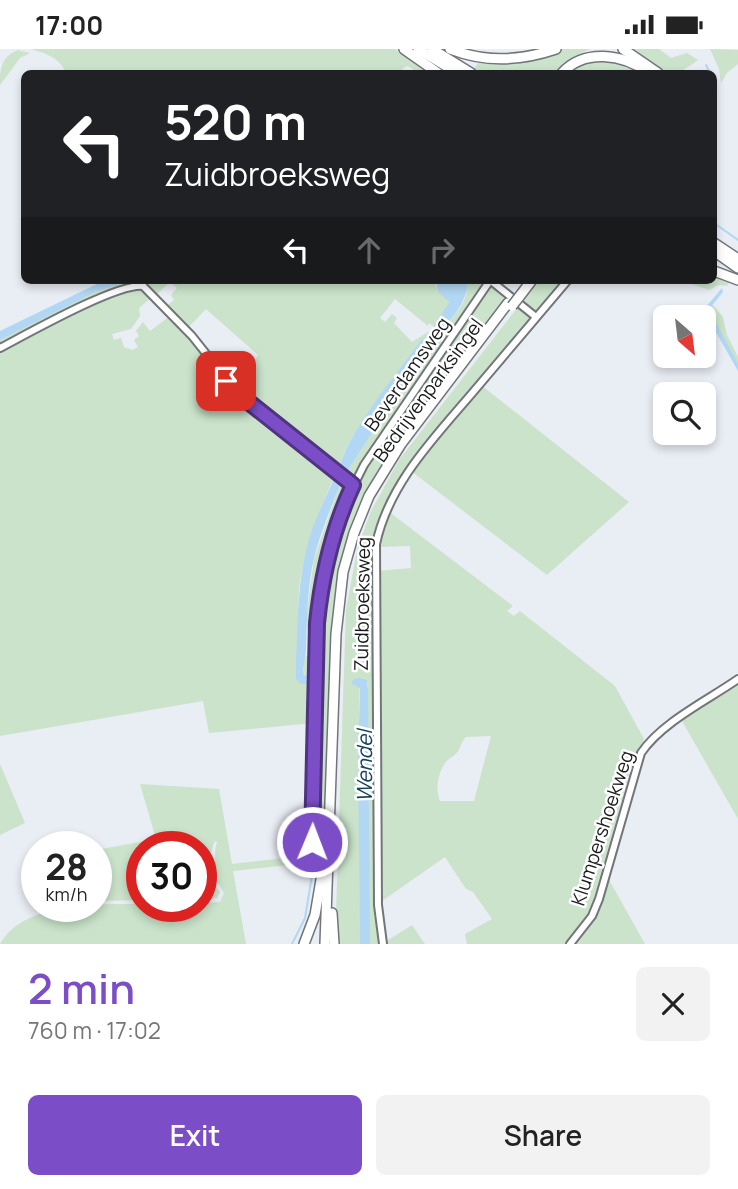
<!DOCTYPE html>
<meta charset="utf-8">
<style>
:root{--surface:#fff;--page:#f2f2f2;--text:#222;--muted:#767676;--accent:#7b4ec7}
body{margin:0;font-family:Manrope,sans-serif;background:var(--page);color:var(--text);height:100vh;display:flex;flex-direction:column;font-size:26px;white-space:nowrap}
*{box-sizing:border-box;margin:0}
p{font-size:23px;color:var(--muted)}
.icon{flex:none;width:38px;height:38px;fill:none;stroke:currentColor;stroke-width:2;stroke-linecap:round;stroke-linejoin:round}
.map{position:relative;height:895px;overflow:hidden}
.panel{display:flex;flex-direction:column;background:var(--surface);flex:1}
.panel>*{flex:none}
.hud{position:absolute;left:21px;top:21px;width:696px;height:214px;border-radius:10px;box-shadow:0 4px 10px #0003;background:#202124;color:#fff;overflow:hidden}
.needle{width:46px;rotate:152deg}
.fabs{position:absolute;left:653px;top:256px;display:grid;gap:14px}
.fabs a{display:grid;place-items:center;width:63px;height:63px;border-radius:10px;background:var(--surface);box-shadow:0 4px 10px #0003;font-size:35px}
.speed{position:absolute;left:21px;top:782px;display:flex;gap:14px;font-size:35px;font-weight:700;text-align:center}
.speed>*{display:grid;place-content:center;width:91px;height:91px;border-radius:50%;background:var(--surface);box-shadow:0 4px 10px #0003;line-height:1}
.speed small{font-size:18px;font-weight:400}
.speed .limit{border:10px solid #d22;background:#fff;color:#111}
.pin{position:absolute;display:grid;place-items:center;width:60px;height:60px;color:#fff;margin:-30px;border-radius:14px;box-shadow:0 4px 10px #0006}
.me{position:absolute;width:77px;margin:-38px;rotate:1deg;stroke-linejoin:round;filter:drop-shadow(0 0 5px #0008)}
.turn{display:flex;align-items:center;gap:24px;height:147px;padding:0 28px;font-size:32px}
.turn .icon{width:91px;height:91px;stroke-width:2.5}
.turn b{display:block;font-size:49px;line-height:60px}
.lanes{display:flex;align-items:center;height:66px;padding:0 28px;background:#0003;justify-content:center;gap:35px;direction:ltr}
.lanes .off{opacity:.35}
.round{display:grid;place-items:center;flex:none;width:74px;height:74px;border-radius:10px;background:var(--page)}
.headline{display:flex;align-items:center;justify-content:space-between;height:119px;padding:0 28px}
h1{font-size:42px;font-weight:600;line-height:52px;color:var(--accent)}
.action{display:flex;gap:14px;margin-top:auto;padding:14px 28px}
.action a{flex:1;height:80px;border-radius:10px;background:var(--accent);color:#fff;font-size:28px;font-weight:600;line-height:80px;text-align:center}
.action a+a{background:var(--page);color:var(--text)}
.status{display:flex;justify-content:space-between;align-items:center;height:49px;padding:0 35px;background:var(--surface);direction:ltr}
.status svg{height:19px;fill:currentColor}
.map>svg:first-child{display:block}
.green{fill:#cae3ca;fill-rule:evenodd}
.water{fill:#b2d7f4}
.lines{fill:none;stroke-linecap:round;stroke-linejoin:round}
.stream{stroke:#b2d7f4;stroke-width:2}
.minor-casing{stroke:#72767b;stroke-width:10}
.highway-casing{stroke:#72767b;stroke-width:12}
.minor{stroke:#fff;stroke-width:6}
.highway{stroke:#fff;stroke-width:9}
.highway-bridge-casing{stroke:#72767b;stroke-width:12;stroke-linecap:butt}
.highway-bridge{stroke:#fff;stroke-width:9}
.route-casing{stroke:#503381;stroke-width:18}
.route{stroke:#7b4ec7;stroke-width:12}
.labels{text-anchor:middle;dominant-baseline:central;stroke-width:5;stroke-linejoin:round;paint-order:stroke}
.street-label{font-size:19px;fill:#191a1c;stroke:#fff}
.water-label{font-size:21px;font-style:italic;fill:#15415e;stroke:#fff}
</style>
<div class="status"><b>17:00</b><svg viewBox="0 0 49 12"><path d="M0 12V9h3v3zM5 12V6h3v6zM10 12V3h3v9zM15 12V0h3v12zM26 1h20v11H26zM47 4h2v5h-2z"/></svg></div>
<div class="map">
<svg width="738" height="895" viewBox="0 0 738 895">
<rect width="100%" height="100%" fill="#e9edf4"/>
<!-- green -->
<g class="green">
<path d="M31 0H395L426 24H419L408 17 403 19 401 24H66C59 8 47 5 31 0Z"/>
<path d="M559 0H591C577 4 567 12 560 24H483L481 23 470 24 480 12Z"/>
<path d="M634 0H659L671 9 687 4 698 11C666 36 662 22 634 0Z"/>
<path d="M710 0 738 1V15L727 24 721 34 719 20Z"/>
<path d="M18 1 30 4 20 9 0 36C0 19 1 8 18 1Z"/>
<path d="M606 5 647 24H567L569 21Z"/>
<path d="M714 226 730 231 727 237 719 236 709 241 686 233 662 231H714Z"/>
<path d="M137 231 0 296V291C31 275 106 231 137 231Z"/>
<path d="M144 231H435V236L451 253 433 277 429 274 428 277 395 250 380 269 385 273 392 265 397 269 394 274 412 293 428 283 441 291 443 296 351 432 343 428 237 336 258 306 206 260 188 279 168 256 174 251 171 246 177 239 170 233 157 245ZM425 290 431 295 429 303 394 350 346 424C345 423 342 415 342 414 340 398 406 312 418 295Z"/>
<path d="M466 231H488L450 287 446 289 440 282C452 270 472 250 466 231Z"/>
<path d="M536 231H565L535 264 520 255Z"/>
<path d="M488 238 495 239 506 247 387 406 373 429 353 472 339 522 332 568 324 797 321 814 311 813 318 574 328 506 338 476 367 412Z"/>
<path d="M141 239 152 248 139 259 140 267 131 280 112 285 114 291 121 289 124 298 133 301 138 298 134 291 139 287 136 282 143 273 150 282 170 267 233 341 324 418 351 437 323 519 313 674 209 684 203 652 0 687V302L106 249 122 242ZM332 432 339 438 314 510 306 570 307 580H311L310 607H306L303 615 305 628 301 635C300 605 297 572 299 542 303 503 317 468 332 432Z"/>
<path d="M713 256 723 268 727 286 738 308V314L711 267 709 261Z"/>
<path d="M518 258 528 264 530 272 417 408 377 482 381 895H370L368 876V634L360 637 359 649 360 895H335L346 561 357 501 371 462 399 411Z"/>
<path d="M481 336 629 453 547 526 411 422Z"/>
<path d="M388 462 513 557 507 562 514 567 520 562 615 637 644 690 630 722 591 860 565 895H467L465 885 492 870 473 843 466 840 445 808 382 852 378 522 411 519 410 497 377 498ZM491 687 474 752H440C435 741 438 724 445 714 449 709 455 707 458 702 461 697 461 693 466 688Z"/>
<path d="M738 634V770L682 672Z"/>
<path d="M0 715 25 774 0 786Z"/>
<path d="M140 735 219 740 232 815 310 806 307 814 233 822 246 895H0C24 852 101 855 142 855V858H201V854L220 853 224 844 214 828C217 815 213 806 217 793L215 792C209 805 211 815 209 829L220 843 217 849 201 850V798H142V851L96 852V801L156 790Z"/>
<path d="M608 829 645 895H575C594 873 601 857 608 829Z"/>
<path d="M412 876 425 895H386L385 893Z"/>
</g>
<!-- water -->
<g class="water">
<path d="M105 231H131L95 243 0 291V282Z"/>
<path d="M435 231H466L468 235C465 254 453 271 438 282L433 277 450 253 439 244Z"/>
<path d="M722 239 723 243 710 259V263L738 314V322L705 264V259Z"/>
<path d="M428 286 434 291 429 303 394 350 346 424 340 423C340 393 399 322 418 295Z"/>
<path d="M336 430 340 433 339 438C330 461 320 485 314 509 307 539 307 570 306 600 306 610 302 616 304 626L310 628V634L301 635 296 630V617C298 574 297 530 310 487 316 468 325 450 333 432Z"/>
<path d="M360 629 367 631 368 640 370 895H360L358 708 360 639 351 634 354 630Z"/>
</g>
<g class="lines">
<!-- stream -->
<g class="stream">
<path d="M706 16 710 24"/>
<path d="M714 174 738 191"/>
<path d="M292 895 305 869 317 796 321 638"/>
</g>
<!-- minor casing -->
<g class="minor-casing">
<g id="minor">
<path d="M141 231 143 237 192 287 235 341 353 436"/>
<path d="M490 231 536 268"/>
<path d="M0 299C27 285 117 234 143 237"/>
<path d="M311 810 317 574 324 520 331 490 341 462 364 416 489 233"/>
<path d="M383 895 378 856 376 495C389 434 435 388 474 342 505 305 537 268 568 231"/>
<path d="M570 895 592 867 599 850 641 704C662 673 708 651 738 630"/>
</g>
</g>
<!-- highway casing -->
<g class="highway-casing">
<g id="highway">
<path d="M404 0 438 24"/>
<path d="M418 0 457 24"/>
<path d="M432 0 471 24"/>
<path d="M450 0C486 14 520 12 556 0"/>
<path d="M623 0 658 24"/>
<path d="M562 24C584 0 622 4 649 24"/>
<path d="M714 194 738 210"/>
<path d="M714 202 738 219"/>
<path d="M714 222 738 231"/>
<path d="M519 248 532 231"/>
<path d="M332 864 334 895"/>
<path d="M304 895 315 866 323 819"/>
<path d="M325 895 336 585 343 523 354 484 369 447 401 395 508 254"/>
</g>
</g>
<!-- minor -->
<use href="#minor" class="minor"/>
<!-- highway -->
<use href="#highway" class="highway"/>
<!-- highway-bridge casing -->
<g class="highway-bridge-casing">
<path id="highway-bridge" d="M512 257 519 248"/>
</g>
<!-- highway-bridge -->
<use href="#highway-bridge" class="highway-bridge"/>
</g>
<g class="lines">
<!-- route casing -->
<g class="route-casing">
<path id="route" d="M226 332 246 351 353 436C332 481 322 525 317 574L312 793"/>
</g>
<!-- route -->
<use href="#route" class="route"/>
</g>
<g class="labels">
<!-- street labels -->
<g class="street-label">
<text transform="translate(407 325) rotate(-55)">Beverdamsweg</text>
<text transform="translate(428 341) rotate(-54)">Bedrijvenparksingel</text>
<text transform="translate(362 555) rotate(-89)">Zuidbroeksweg</text>
<text transform="translate(602 779) rotate(-72)">Klumpershoekweg</text>
</g>
<!-- water labels -->
<g class="water-label">
<text transform="translate(364 717) rotate(-90)">Wendel</text>
</g>
</g>
</svg>
<div class="fabs">
<a><svg class="needle" viewBox="-14 -14 28 28"><path d="M0-13l5 13h-10z" fill="#e53935"/><path d="M0 13l5-13h-10z" fill="#767676"/></svg></a>
<a><svg class="icon" aria-label="search" viewBox="0 0 24 24"><circle cx="10" cy="10" r="6"/><path d="M15 15l6 6"/></svg></a>
</div>
<div class="speed"><div>28<small>km/h</small></div><div class="limit">30</div></div>
<div class="pin" style="left:226px;top:332px;background:#d93025"><svg class="icon" aria-label="arrive" viewBox="0 0 24 24"><path d="M6 21V4h12l-3 4 3 4H6"/></svg></div>
<svg class="me" style="left:312px;top:793px" viewBox="-20 -20 40 40"><circle r="17" fill="#7b4ec7" stroke="#fff" stroke-width="3"/><path d="M0-11L8 9 0 5-8 9z" fill="#fff"/></svg>
<div class="hud">
<div class="turn"><svg class="icon" aria-label="left" viewBox="0 0 24 24"><path d="M17 20v-9H6M10 6l-5 5 5 5"/></svg><div><b>520 m</b>Zuidbroeksweg</div></div>
<div class="lanes"><svg class="icon" aria-label="left" viewBox="0 0 24 24"><path d="M17 20v-9H6M10 6l-5 5 5 5"/></svg><svg class="icon off" aria-label="ahead" viewBox="0 0 24 24"><path d="M12 20V5M6 11l6-6 6 6"/></svg><svg class="icon off" aria-label="right" viewBox="0 0 24 24"><path d="M7 20v-9h11M14 6l5 5-5 5"/></svg></div>
</div>
</div>
<section class="panel">
<div class="headline"><div><h1>2 min</h1><p>760 m · 17:02</p></div><a class="round"><svg class="icon" aria-label="close" viewBox="0 0 24 24"><path d="M6 6l12 12M18 6L6 18"/></svg></a></div>
<div class="action"><a>Exit</a><a>Share</a></div>
</section>
